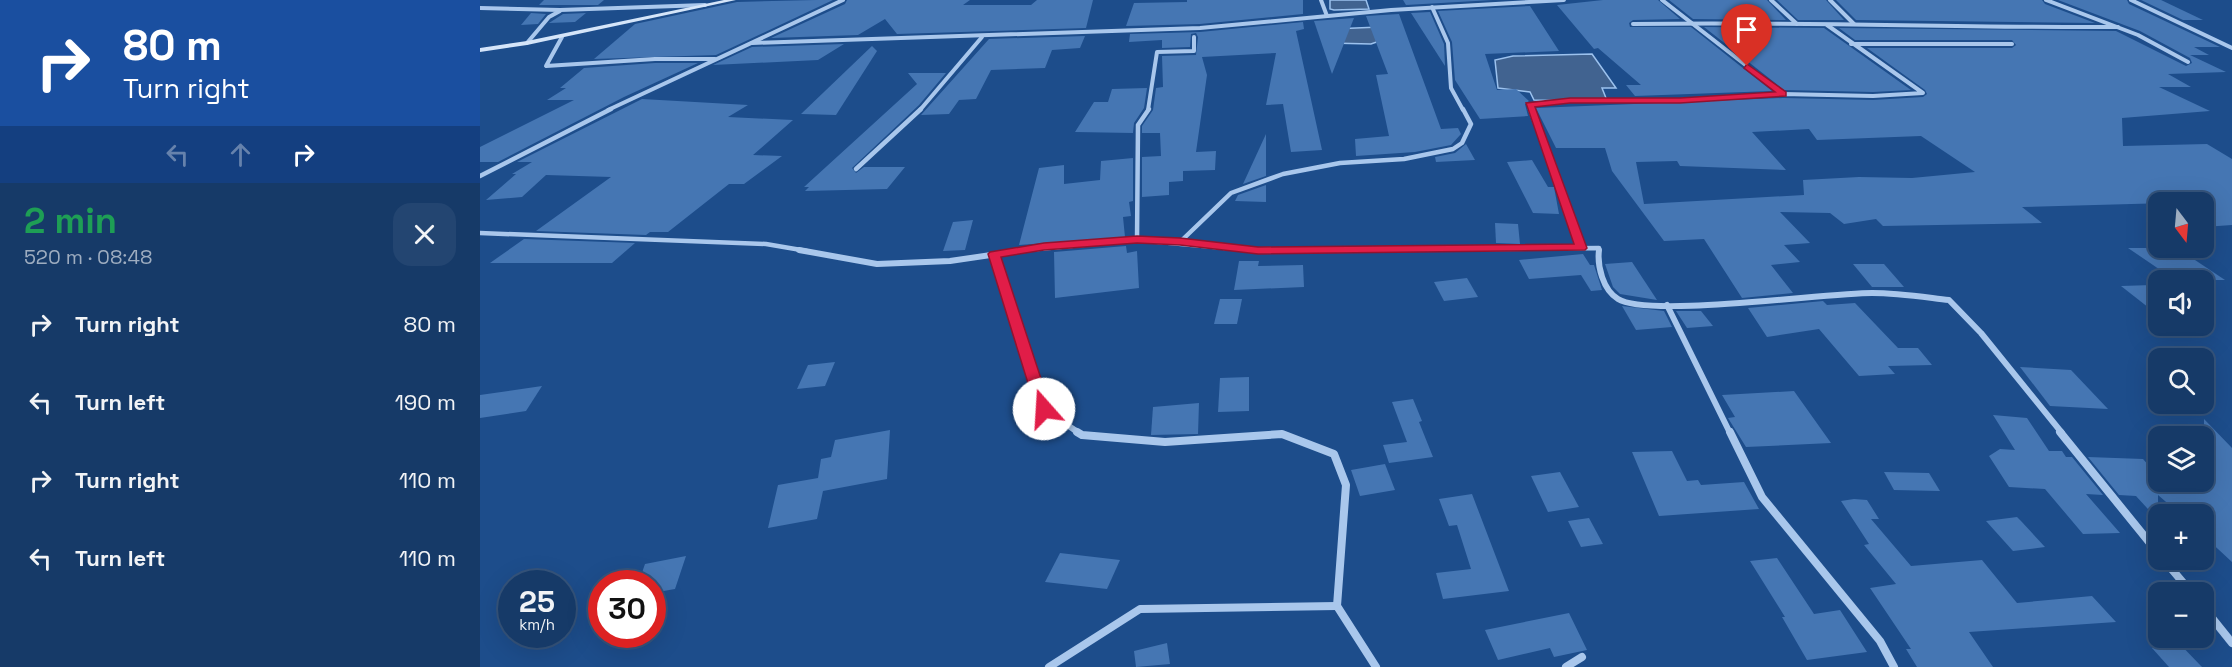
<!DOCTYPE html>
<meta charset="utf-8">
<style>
:root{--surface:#163a68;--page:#234571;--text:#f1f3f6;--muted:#9eadc0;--line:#35547c}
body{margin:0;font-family:"Space Grotesk",sans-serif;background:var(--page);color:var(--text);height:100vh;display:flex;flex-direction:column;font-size:22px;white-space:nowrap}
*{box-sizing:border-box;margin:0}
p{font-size:20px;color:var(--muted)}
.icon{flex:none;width:33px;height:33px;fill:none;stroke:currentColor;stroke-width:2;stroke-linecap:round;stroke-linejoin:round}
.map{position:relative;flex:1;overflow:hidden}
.sheet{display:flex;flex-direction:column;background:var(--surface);width:480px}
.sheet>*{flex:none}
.top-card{background:#1a4fa0;color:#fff;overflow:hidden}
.needle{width:39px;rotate:164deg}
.tools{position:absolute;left:1668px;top:192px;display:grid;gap:12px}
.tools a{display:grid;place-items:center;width:66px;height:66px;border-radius:12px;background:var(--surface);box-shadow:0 6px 24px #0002,0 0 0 2px var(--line);font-size:30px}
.speed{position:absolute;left:18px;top:570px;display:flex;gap:12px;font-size:30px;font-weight:700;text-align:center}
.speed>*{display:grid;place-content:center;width:78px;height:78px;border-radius:50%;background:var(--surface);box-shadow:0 6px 24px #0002,0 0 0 2px var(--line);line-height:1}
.speed small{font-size:15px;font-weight:400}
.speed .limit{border:9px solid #d22;background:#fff;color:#111}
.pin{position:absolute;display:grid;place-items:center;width:51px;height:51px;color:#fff;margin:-62px -26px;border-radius:50% 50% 50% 0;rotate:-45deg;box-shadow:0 0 6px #0007}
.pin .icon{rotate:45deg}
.me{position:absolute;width:66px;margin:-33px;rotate:341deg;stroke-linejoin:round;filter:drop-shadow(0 0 4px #0008)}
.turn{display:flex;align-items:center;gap:21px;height:126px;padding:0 24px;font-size:27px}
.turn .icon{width:78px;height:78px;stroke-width:2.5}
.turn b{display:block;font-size:42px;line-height:51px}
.lanes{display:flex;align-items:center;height:57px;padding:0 24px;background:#0003;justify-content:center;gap:30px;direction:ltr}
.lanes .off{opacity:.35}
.round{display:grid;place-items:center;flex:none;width:63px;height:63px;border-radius:18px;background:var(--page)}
.summary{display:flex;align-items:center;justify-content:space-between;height:102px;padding:0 24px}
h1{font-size:36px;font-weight:600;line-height:45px;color:#1e9e55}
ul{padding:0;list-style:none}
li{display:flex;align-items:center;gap:18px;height:78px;padding:0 24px}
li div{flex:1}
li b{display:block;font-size:22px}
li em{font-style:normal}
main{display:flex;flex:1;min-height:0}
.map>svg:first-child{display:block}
.water{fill:#416390;stroke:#9cc2ee;stroke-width:1.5}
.building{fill:#4576b3;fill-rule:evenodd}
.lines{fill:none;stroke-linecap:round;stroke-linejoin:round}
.street-far3{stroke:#a9c7ec;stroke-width:4}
.street-far2{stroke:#a9c7ec;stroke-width:4.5}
.street-far1{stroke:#a9c7ec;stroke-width:6}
.street{stroke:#a9c7ec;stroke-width:8}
.secondary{fill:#d5e5f9;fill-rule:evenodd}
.route{fill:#e11d48;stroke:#92132f;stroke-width:1.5}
</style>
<main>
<section class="sheet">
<div class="top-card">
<div class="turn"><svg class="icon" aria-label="right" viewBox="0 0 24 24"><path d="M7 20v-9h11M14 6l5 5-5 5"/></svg><div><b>80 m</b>Turn right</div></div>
<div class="lanes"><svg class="icon off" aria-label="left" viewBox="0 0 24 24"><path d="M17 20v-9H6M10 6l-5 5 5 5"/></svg><svg class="icon off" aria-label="ahead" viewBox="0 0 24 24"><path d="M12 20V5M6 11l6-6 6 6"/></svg><svg class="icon" aria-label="right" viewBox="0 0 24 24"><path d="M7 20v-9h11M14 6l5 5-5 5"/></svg></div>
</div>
<div class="summary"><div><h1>2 min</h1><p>520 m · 08:48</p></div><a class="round"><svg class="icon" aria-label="close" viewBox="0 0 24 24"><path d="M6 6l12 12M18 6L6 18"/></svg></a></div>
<ul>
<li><svg class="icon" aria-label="right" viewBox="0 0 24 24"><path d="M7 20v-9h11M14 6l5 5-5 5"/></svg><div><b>Turn right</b></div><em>80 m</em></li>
<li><svg class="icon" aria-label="left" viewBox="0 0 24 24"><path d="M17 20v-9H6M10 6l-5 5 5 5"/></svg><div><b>Turn left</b></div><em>190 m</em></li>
<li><svg class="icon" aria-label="right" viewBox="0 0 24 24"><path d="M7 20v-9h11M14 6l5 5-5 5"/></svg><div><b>Turn right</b></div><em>110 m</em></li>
<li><svg class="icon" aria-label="left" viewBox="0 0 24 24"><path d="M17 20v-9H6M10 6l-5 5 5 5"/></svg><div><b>Turn left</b></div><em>110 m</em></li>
</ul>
</section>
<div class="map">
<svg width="1752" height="667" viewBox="0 0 1752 667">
<rect width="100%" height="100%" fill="#1d4d8b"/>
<!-- water -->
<g class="water">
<path d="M850 0H886L889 9 854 10 850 9Z"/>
<path d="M899 27 905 39 891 44 850 43 853 29Z"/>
<path d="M1112 54 1136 88H1122L1126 98 1122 102 1054 100 1050 92 1018 88 1015 60 1033 56Z"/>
</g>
<!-- building -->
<g class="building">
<path d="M64 0H124L118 5H59Z"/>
<path d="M336 0H353L236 55 114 59 155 24 257 2Z"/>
<path d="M367 0H490L483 5H551L557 0H613L606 28 417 34 405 19 378 35 291 38 365 4Z"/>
<path d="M707 0H823V14L720 24 646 26 654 3 707 2Z"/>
<path d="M923 0H1013L926 5Z"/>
<path d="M1123 0H1178L1200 19 1153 20 1149 23 1150 27H1211L1292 91 1155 96 1146 85H1161L1118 48 1114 49 1077 5Z"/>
<path d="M1189 0H1287L1306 20 1213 19Z"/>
<path d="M1297 0H1346L1364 20H1318Z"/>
<path d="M1356 0H1562L1565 4 1615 23 1376 20Z"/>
<path d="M1578 0H1647L1649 4 1740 47H1714L1729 55H1710L1746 72 1688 74 1711 87H1679L1730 111 1642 118 1643 146 1727 144 1752 159V225L1724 227V202L1542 207 1562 223 1403 226 1396 219 1364 224 1350 213 1300 212 1330 243 1304 245 1320 262 1291 265 1313 293 1262 298 1224 239 1184 241 1132 171 1125 148H1076L1056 108 1303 98 1393 100 1443 97 1447 94 1445 90 1387 48H1532L1536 45 1532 40H1375L1359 28 1636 31 1706 66 1712 63 1710 58 1660 31ZM1329 129 1337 140 1441 136 1495 172 1432 178 1379 177 1323 180 1324 195 1164 204 1156 162 1197 161 1200 166 1306 170 1272 132Z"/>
<path d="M1661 0H1681L1723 20H1703Z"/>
<path d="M1050 6 1079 51 1005 54 1017 90 1036 89 1049 101 1045 104 1048 116 1000 119 975 80 972 42 958 11Z"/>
<path d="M950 12 964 44 965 66 931 13Z"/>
<path d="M51 13 66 14 58 24 41 25Z"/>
<path d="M106 13 95 22 69 23 83 14Z"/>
<path d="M919 14 961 129 978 128 981 134 971 145 935 152 876 156 875 139 909 136 896 75 908 74 886 16Z"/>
<path d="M874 18 852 74 834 21Z"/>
<path d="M823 22 824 29 816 31 842 150 811 152 803 104 786 105 796 53 722 57 727 75 716 152 736 151 735 170 703 171V181L689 182V195L662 197V157L681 156 680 133H662V126L673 110 676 88 683 87 682 56 716 55 718 37 716 33 711 34 710 47 682 48V40L649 42 650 34 720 32Z"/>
<path d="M1224 27 1344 28 1431 90 1393 92 1304 90Z"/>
<path d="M605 36 600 48 572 50 565 68 511 70 496 99 479 100 469 114 441 115 509 39Z"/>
<path d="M364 44 338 60 233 65 272 47Z"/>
<path d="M392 46 397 51 356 115 321 114Z"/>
<path d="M175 63H218L144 97 18 162H0V147L94 100H67L86 88H80L104 68Z"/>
<path d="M428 73H466L439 105 372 168 376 173 384 167H425L407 189 325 191 329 187H324L437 84Z"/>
<path d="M667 88 664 108 654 123 653 133 595 132 614 102H628L632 89Z"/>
<path d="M162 99 268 105 248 117 313 120 273 155 302 156 264 184H249L188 232H170L166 235 56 231 131 177 66 175 42 197 6 200 36 174H32L52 162H37Z"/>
<path d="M786 134V176L763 184Z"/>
<path d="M986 144 995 160 956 162 955 157 975 153Z"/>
<path d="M653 158V201L649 202 651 216 643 217 645 237 539 245 559 168 584 165V184L620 180 621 161Z"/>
<path d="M1052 160 1068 187H1074L1079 214 1053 213 1027 162Z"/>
<path d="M786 185V202L755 201 758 195Z"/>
<path d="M493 220 485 250 463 251 473 222Z"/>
<path d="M1015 223 1038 224 1040 244 1016 243Z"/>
<path d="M44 239 155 243 132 263H10Z"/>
<path d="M646 246 647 253 657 251 659 288 575 298 574 252Z"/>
<path d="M1648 248H1697L1745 280H1695Z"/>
<path d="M1103 254 1110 265H1114L1122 290 1111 291 1101 275 1049 279 1039 260Z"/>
<path d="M759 261H779L778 266 823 265 824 287 754 290Z"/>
<path d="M1152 262 1177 300 1140 294 1133 287 1125 264Z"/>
<path d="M1373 264H1404L1424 287H1392Z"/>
<path d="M987 278 998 297 964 301 954 282Z"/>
<path d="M1672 285 1678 289V315L1641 286Z"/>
<path d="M740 299H762L757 324H734Z"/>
<path d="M1343 301 1347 305 1375 303 1418 348H1438L1452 365 1408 366 1415 374 1379 376 1339 329 1287 337 1268 308Z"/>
<path d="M1142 306 1184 311 1192 327 1156 330Z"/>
<path d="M1196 311H1221L1233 326 1207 328Z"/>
<path d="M355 362 345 386 317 389 328 365Z"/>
<path d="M1540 367 1591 370 1628 409 1570 406Z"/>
<path d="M769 377V411L738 412 740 378Z"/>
<path d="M62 386 46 411 0 418V395Z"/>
<path d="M1314 391 1351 443 1266 447 1248 418 1255 417 1242 395Z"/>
<path d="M933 399 942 421 939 422 953 457 909 463 903 445 927 442 912 402Z"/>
<path d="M719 403 718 434 671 435 673 407Z"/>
<path d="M1513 415 1547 418 1569 451H1582L1586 457H1592L1623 495 1606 494 1640 533 1603 534 1565 489 1529 487 1509 456 1520 449 1535 450Z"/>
<path d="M1724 419 1752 448V562L1724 536V514H1700L1678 495V520L1656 496 1639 495 1608 457 1663 459 1678 476V482H1724Z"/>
<path d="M410 430 407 479 343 491 337 519 288 528 298 485 338 478 341 459 351 457 355 440Z"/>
<path d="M1192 451 1207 481 1218 480 1221 485 1264 482 1279 509 1179 516 1152 452Z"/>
<path d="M905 464 915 490 880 496 871 470Z"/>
<path d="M1080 472 1099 507 1068 512 1051 476Z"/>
<path d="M1404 472 1449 473 1460 491 1414 490Z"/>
<path d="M992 494 1029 591 963 599 956 573 991 569 977 525 969 526 959 499Z"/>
<path d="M1374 499 1387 500 1399 519H1391L1431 566 1502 560 1537 603 1612 596 1636 622 1489 632 1513 667H1437L1426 649H1431L1390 588 1416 584 1384 545 1389 544 1361 501Z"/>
<path d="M1537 517 1541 521 1565 547 1533 551 1506 521Z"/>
<path d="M1109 518 1123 544 1101 547 1088 521Z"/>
<path d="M580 553 640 560 627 589 565 582Z"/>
<path d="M206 556 195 589 172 593V584H158L165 564Z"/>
<path d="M1297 558 1334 614 1360 610 1387 652 1327 660 1302 617H1305L1270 561Z"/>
<path d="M1089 613 1107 650 1074 657 1070 648 1018 660 1005 630Z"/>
<path d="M1684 638H1694L1722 667H1689L1672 648Z"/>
<path d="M687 643 690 664 656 667 654 651Z"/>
</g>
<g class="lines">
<!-- street-far3 -->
<g class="street-far3">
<path d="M841 0 847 16"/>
<path d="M1182 0 1303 94"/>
<path d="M1291 0 1317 24"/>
<path d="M1350 0 1374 24"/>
<path d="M1566 0 1658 35 1708 62"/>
<path d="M1651 0 1752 48"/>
<path d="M952 7 968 43 971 88 983 110"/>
<path d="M0 8 80 10 225 5"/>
<path d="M1153 24C1315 21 1476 28 1638 27"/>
<path d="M82 37 66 66 175 59H235"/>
<path d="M47 43 69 17 80 11"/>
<path d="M272 43 720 28 911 10 1084 0"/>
<path d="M1371 44H1532"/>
<path d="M128 110 363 0"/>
<path d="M440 110 502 37"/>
<path d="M668 110 677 52 714 51V37"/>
<path d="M1051 110 1049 105 1090 101 1201 100 1303 94 1393 96 1443 93 1347 25"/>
</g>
<!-- street-far2 -->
<g class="street-far2">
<path d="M1050 109 1101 248"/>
<path d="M376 169 441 109"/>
<path d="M0 176 131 109"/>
<path d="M0 233 286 244 327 251"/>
<path d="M657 240 658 125 669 109"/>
<path d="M700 242 751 193 803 174 860 163 924 159 973 149 982 143 991 124 983 109"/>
<path d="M535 251 657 240 778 251 1119 248V251"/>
</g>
<!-- street-far1 -->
<g class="street-far1">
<path d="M319 250 397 264 470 261 545 250"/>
<path d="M768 250H907"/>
<path d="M1119 250C1117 266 1123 290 1138 299 1168 318 1345 293 1392 293 1418 293 1443 297 1469 300L1501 333 1582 433"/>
<path d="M514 254 564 409 599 433"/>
<path d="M1187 305 1250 433"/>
</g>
<!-- street -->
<g class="street">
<path d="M597 432 602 435 685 442 802 434 854 454 866 485 857 606 896 667"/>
<path d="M1250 432 1282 497 1400 641 1414 667"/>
<path d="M1580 432 1678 553"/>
<path d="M1684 560 1711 592"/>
<path d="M1724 608 1752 643"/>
<path d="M569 667 660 609 857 606"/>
<path d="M1086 667 1102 657"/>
</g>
<!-- secondary -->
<path class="secondary" d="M244 0H256L47 45 0 52V48L47 41Z"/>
</g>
<!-- route -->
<path class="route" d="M1267 64 1306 92V96L1200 103H1090L1055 107 1107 248 1105 250 778 254 700 245 657 243 564 250 521 257 571 409 564 414 556 409 508 254 510 252 564 243 657 236 700 238 778 247 1094 244 1046 103 1090 98H1200L1295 92 1264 68Z"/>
</svg>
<div class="tools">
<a><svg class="needle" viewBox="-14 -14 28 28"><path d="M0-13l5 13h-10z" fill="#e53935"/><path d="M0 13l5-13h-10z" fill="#9eadc0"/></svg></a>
<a><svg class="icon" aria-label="sound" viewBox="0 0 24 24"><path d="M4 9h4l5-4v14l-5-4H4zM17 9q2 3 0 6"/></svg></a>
<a><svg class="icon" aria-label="search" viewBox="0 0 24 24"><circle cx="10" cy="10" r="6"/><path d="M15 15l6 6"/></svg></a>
<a><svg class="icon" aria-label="layers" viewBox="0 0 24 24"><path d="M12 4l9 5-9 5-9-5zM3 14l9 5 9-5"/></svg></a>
<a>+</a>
<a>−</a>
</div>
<div class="speed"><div>25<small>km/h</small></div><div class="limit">30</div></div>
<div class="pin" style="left:1267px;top:66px;background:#d93025"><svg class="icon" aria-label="arrive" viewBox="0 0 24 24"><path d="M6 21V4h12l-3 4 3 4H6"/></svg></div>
<svg class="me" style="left:564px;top:409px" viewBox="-20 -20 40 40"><circle r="19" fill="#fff"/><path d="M0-13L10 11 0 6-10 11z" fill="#e11d48"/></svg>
</div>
</main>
